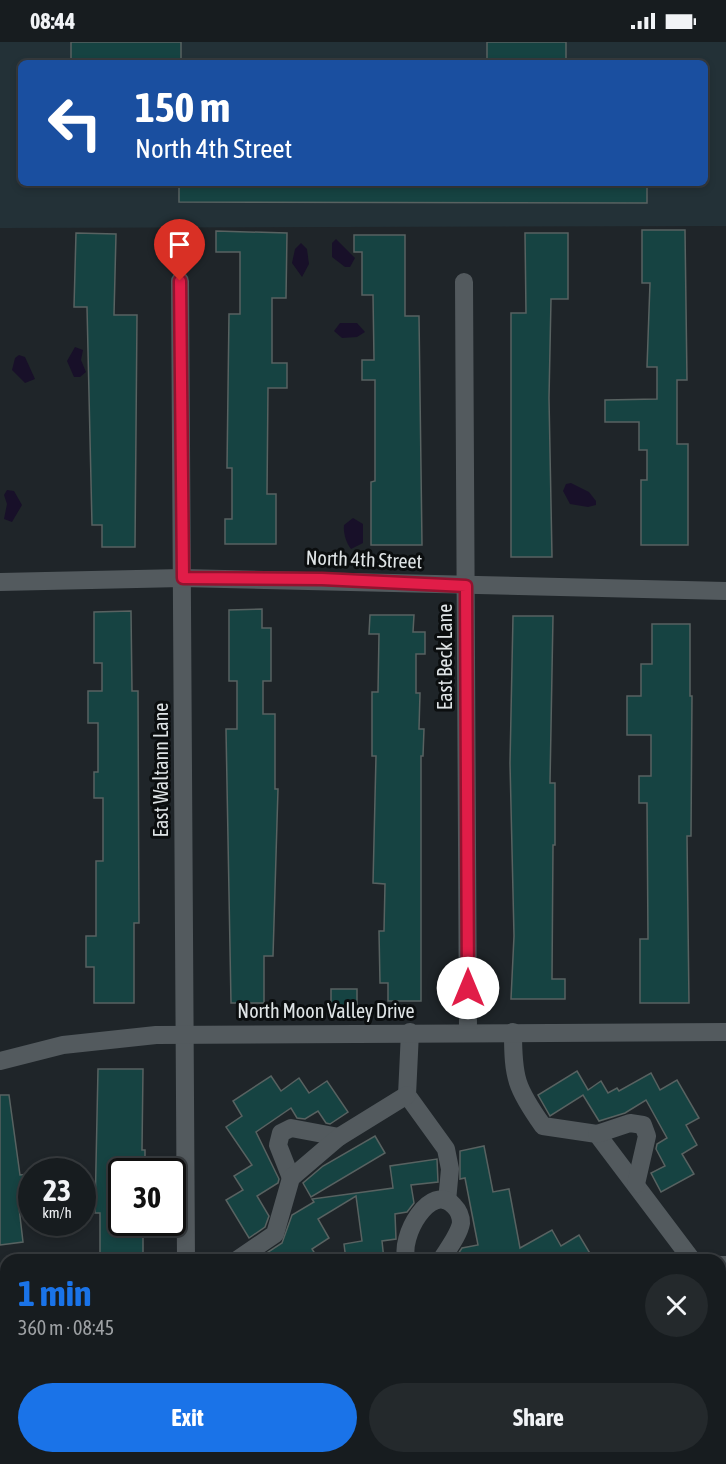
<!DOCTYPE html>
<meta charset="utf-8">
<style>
:root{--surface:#171c1f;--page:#24292c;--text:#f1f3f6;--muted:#9ea1a4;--line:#363a3d;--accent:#1a73e8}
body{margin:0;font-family:"Asap Condensed",sans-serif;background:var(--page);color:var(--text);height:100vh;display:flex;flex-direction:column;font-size:22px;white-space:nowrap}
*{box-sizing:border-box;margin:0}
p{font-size:20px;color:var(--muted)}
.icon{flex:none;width:33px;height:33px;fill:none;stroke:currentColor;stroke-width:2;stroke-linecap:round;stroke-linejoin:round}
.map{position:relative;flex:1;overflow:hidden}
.panel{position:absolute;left:0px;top:1212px;width:726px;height:210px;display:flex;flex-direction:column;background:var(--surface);border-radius:18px 18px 0 0;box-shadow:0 3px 9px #0003,0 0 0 2px var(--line)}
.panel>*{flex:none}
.guide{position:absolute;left:18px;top:18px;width:690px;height:126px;border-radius:9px;box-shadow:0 3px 9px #0003,0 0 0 2px var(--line);background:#1a4fa0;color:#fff;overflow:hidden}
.speed{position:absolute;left:18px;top:1116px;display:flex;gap:12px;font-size:30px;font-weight:700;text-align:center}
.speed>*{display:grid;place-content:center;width:78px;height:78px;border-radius:50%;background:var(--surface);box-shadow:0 3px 9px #0003,0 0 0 2px var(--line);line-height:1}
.speed small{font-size:15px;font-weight:400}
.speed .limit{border:3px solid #111;border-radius:9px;background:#fff;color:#111}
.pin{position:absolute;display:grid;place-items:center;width:51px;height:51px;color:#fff;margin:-62px -26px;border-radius:50% 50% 50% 0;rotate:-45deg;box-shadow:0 0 6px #0007}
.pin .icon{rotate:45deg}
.me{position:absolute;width:66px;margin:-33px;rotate:0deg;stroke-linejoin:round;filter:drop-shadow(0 0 4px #0008)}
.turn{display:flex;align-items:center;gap:21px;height:126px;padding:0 18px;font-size:27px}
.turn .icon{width:78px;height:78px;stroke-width:2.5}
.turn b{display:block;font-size:42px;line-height:51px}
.round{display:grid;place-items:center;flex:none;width:63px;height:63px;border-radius:32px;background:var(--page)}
.overview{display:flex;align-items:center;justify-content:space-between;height:102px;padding:0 18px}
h1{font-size:36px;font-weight:700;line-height:45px;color:var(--accent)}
.cta{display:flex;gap:12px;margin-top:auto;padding:12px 18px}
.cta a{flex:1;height:69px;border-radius:36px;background:var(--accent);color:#fff;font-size:24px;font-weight:700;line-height:69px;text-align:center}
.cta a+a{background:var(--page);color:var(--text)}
.status{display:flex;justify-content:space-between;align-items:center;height:42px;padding:0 30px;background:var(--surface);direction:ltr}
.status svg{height:16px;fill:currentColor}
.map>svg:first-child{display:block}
.built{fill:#233137;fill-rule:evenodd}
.water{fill:#181029}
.building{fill:#164342;stroke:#586261;stroke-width:1.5}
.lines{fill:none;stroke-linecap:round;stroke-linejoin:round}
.minor{stroke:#535a5e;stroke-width:18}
.route-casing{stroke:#92132f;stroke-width:15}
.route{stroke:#e11d48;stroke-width:10}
.labels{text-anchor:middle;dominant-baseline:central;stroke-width:6;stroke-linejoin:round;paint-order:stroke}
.street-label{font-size:20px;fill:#dfe4e6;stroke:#0b0e0f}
</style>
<div class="status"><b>08:44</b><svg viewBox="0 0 49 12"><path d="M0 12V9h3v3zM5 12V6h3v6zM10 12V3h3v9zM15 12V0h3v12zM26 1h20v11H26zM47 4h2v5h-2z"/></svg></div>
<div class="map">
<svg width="726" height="1422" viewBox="0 0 726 1422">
<rect width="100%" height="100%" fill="#1f2529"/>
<!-- built -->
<path class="built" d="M0 0H726V184L0 186ZM21 21H705V141H21Z"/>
<!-- water -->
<g class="water">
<path d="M336 197 355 216 350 225H345L332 215V201Z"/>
<path d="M301 201 307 207 309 222 302 235 292 221 295 207Z"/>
<path d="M340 281H357L365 290 357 295 342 296 334 289Z"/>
<path d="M75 305 83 308 81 318 86 330 80 335H74L67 319Z"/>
<path d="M19 313 25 315 35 337 25 341 12 328 15 316Z"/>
<path d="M571 441 589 450 596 459V463L588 465 570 462 563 449 566 442Z"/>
<path d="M7 448 14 449 22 463 12 480 4 477 7 462 4 453Z"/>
<path d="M353 476 363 482V501L351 507C346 501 343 490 344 483Z"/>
</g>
<!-- building -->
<g class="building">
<rect x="71" y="0" width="110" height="21"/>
<rect x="487" y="0" width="79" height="21"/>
<path d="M179 141H647V161L179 160Z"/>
<path d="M642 188H685L687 338H677V402H688V503H641V438H647V408H639V380H605V358L657 357V325H647L650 241H642Z"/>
<path d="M216 189 287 191 286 256H272V321H287V346H268L267 452H276V502H225V477H232V426H227L229 272H240V210H216Z"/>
<path d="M76 191 116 192 114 273H137L135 505H102V483H92L87 265H74Z"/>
<path d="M525 191H568V257H551L549 356 552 515H511V271H526Z"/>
<path d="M354 193H405V274H419L422 503H371V440L375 439V338H362V318H374L373 253H362V210H354Z"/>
<path d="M262 567V586H271V639H263V672H275V747H278L273 914H264V961H231L226 687H237V639H229V568Z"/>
<path d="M131 569 132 649H138L139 881H134V961H94V925H86V894H96V819H103V756H94V730H98V681H88V649H102V621H94V570Z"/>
<path d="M370 573H414L413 590H425V612H416V651H420L419 687H424L423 714H421V959H388V941H380L379 889H384L385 842 373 841 376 714H372V650H378L379 592H369Z"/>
<path d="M513 574H553L550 741H555V803H553L552 937H565V957H511L514 894 510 721Z"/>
<path d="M652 582H690V654H692L691 794H687L689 961H640V897H648L647 761H639V734H651V693H627V654H641V622H652Z"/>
<rect x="331" y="947" width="26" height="17"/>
<path d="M98 1027H143L142 1108H145V1130H122V1183H143V1218H100V1171H95Z"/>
<path d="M577 1029 588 1048 601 1039 608 1051 617 1046 619 1049 651 1031 660 1048 677 1038 699 1076 686 1083 697 1103 682 1112 694 1132 661 1150 651 1131 665 1124 656 1107 657 1102 667 1096 646 1058 625 1071 599 1079 583 1053 550 1074 538 1053Z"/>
<path d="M271 1034 281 1049 299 1036 309 1051 327 1039 348 1070 330 1082 326 1081 318 1069 305 1077 297 1076 291 1066 256 1090 279 1137 278 1141 257 1154 269 1174 265 1185 249 1196 226 1158 243 1148 234 1134 252 1123 226 1085 242 1074 233 1059Z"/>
<path d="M0 1053H9L20 1133 29 1132 31 1155 18 1157 23 1200 0 1203Z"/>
<path d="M375 1094 385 1111 311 1155 303 1141 323 1124Z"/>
<path d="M484 1104 493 1150 509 1147 520 1206 552 1188 561 1204 579 1193 594 1218H454L462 1206 478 1203 465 1136 460 1137V1109Z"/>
<path d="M437 1117 438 1140 411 1143 414 1161 407 1170 395 1172 396 1197 382 1199 384 1218H346L344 1202 362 1199 356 1154 318 1177 329 1196 312 1207 319 1218H268L265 1212 282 1201 292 1173 314 1160 312 1157 393 1146 390 1124Z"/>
</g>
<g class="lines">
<!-- minor -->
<g class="minor">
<path d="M180 239 186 1218"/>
<path d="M464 240 468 990"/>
<path d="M0 540 182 536 726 549"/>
<path d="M410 990 407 1053 446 1107 450 1127 447 1159"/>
<path d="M513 990C513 1036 516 1046 543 1084L597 1092 692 1218"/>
<path d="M0 1019 63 1003 156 993 726 990"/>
<path d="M597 1092 630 1081 643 1083 647 1094 636 1142"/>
<path d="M291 1136 278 1103 281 1091 291 1086 339 1095"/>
<path d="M237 1218 275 1192 291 1136 339 1095 407 1053"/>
<path d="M407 1218C398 1196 431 1138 454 1164 459 1169 461 1174 461 1181 459 1193 447 1208 441 1218"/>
<path d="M720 1223H726"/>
<path d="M720 1400 726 1399"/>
<path d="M296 1416 300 1422"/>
<path d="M624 1416 635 1422"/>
<path d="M146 1422 148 1416"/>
<path d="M573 1422 580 1416"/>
<path d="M672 1422 682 1416"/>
</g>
</g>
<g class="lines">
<!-- route casing -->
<g class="route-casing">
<path id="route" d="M180 239 183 536 322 537 466 544 468 946"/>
</g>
<!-- route -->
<use href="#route" class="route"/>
</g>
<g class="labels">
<!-- street labels -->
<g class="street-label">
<text transform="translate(364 517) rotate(2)">North 4th Street</text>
<text transform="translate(444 615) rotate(-90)">East Beck Lane</text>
<text transform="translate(160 728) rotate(-90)">East Waltann Lane</text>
<text x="326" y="968">North Moon Valley Drive</text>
</g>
</g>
</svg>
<div class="speed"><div>23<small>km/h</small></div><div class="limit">30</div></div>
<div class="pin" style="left:180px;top:239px;background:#d93025"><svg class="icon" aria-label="arrive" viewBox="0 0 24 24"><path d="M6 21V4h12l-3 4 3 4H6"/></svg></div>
<svg class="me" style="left:468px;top:946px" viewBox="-20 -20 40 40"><circle r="19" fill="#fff"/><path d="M0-13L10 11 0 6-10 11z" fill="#e11d48"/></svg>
<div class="guide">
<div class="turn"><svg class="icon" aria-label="left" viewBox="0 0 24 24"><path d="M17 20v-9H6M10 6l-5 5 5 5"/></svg><div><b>150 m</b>North 4th Street</div></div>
</div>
<section class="panel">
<div class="overview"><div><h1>1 min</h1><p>360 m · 08:45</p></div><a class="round"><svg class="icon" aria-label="close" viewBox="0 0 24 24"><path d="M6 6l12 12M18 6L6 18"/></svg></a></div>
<div class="cta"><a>Exit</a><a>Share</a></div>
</section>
</div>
